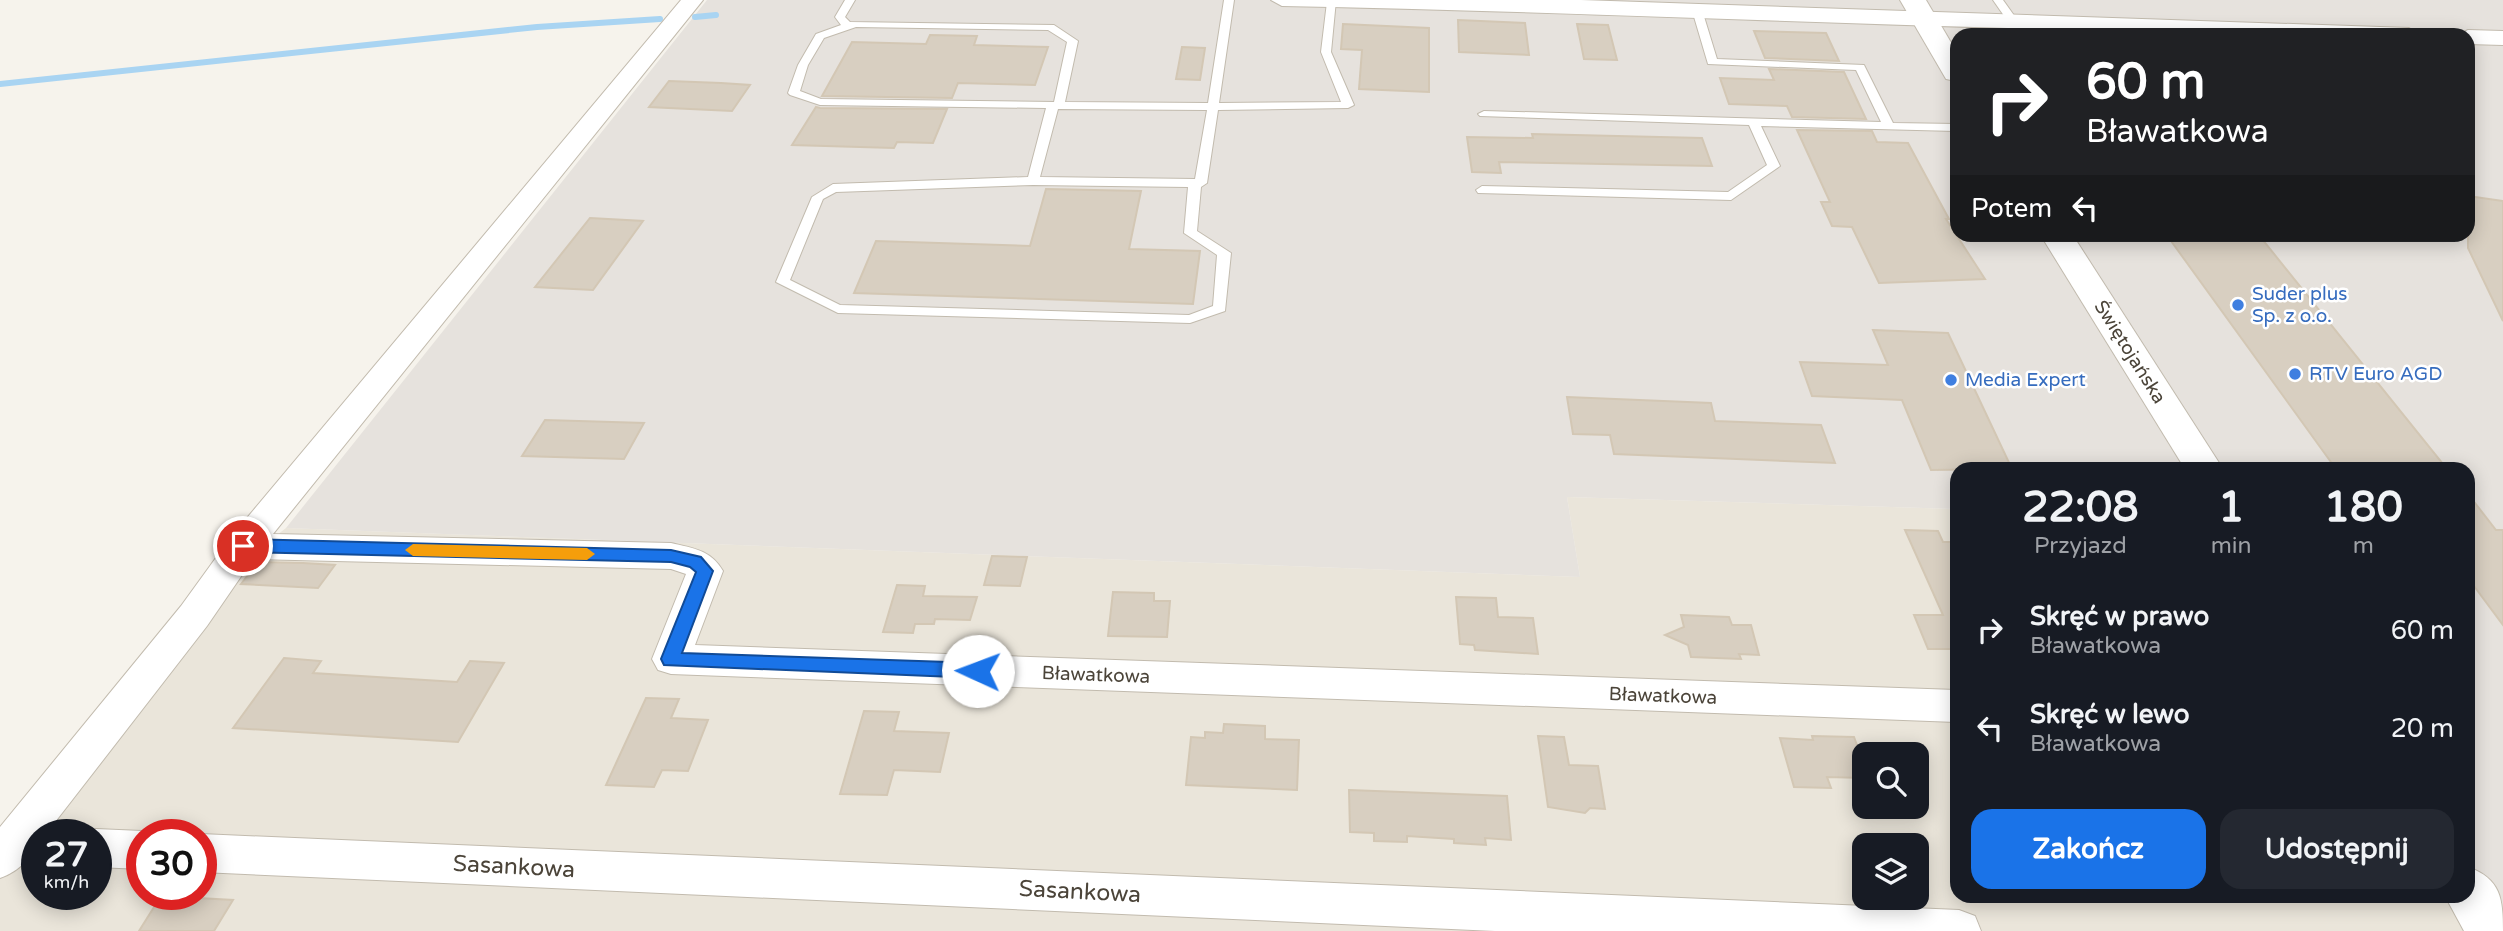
<!DOCTYPE html>
<html lang="pl">
<meta charset="utf-8">
<style>
:root{--surface:#171b24;--page:#242831;--text:#f1f3f6;--muted:#9ea1a6;--accent:#1a73e8}
body{margin:0;font-family:"Varela Round",sans-serif;background:var(--page);color:var(--text);height:100vh;display:flex;flex-direction:column;font-size:26px;white-space:nowrap}
*{box-sizing:border-box;margin:0}
p{font-size:23px;color:var(--muted)}
.icon{flex:none;width:38px;height:38px;fill:none;stroke:currentColor;stroke-width:2;stroke-linecap:round;stroke-linejoin:round}
.map{position:relative;flex:1;overflow:hidden}
.panel{position:absolute;left:1950px;top:462px;width:525px;height:441px;display:flex;flex-direction:column;background:var(--surface);border-radius:21px;box-shadow:0 4px 18px #0003}
.panel>*{flex:none}
.top-card{position:absolute;left:1950px;top:28px;width:525px;height:214px;border-radius:21px;box-shadow:0 4px 18px #0003;background:#202124;color:#fff;overflow:hidden}
.controls{position:absolute;left:1852px;top:742px;display:grid;gap:14px}
.controls a{display:grid;place-items:center;width:77px;height:77px;border-radius:14px;background:var(--surface);box-shadow:0 4px 18px #0003;font-size:35px}
.speed{position:absolute;left:21px;top:819px;display:flex;gap:14px;font-size:35px;font-weight:700;text-align:center}
.speed>*{display:grid;place-content:center;width:91px;height:91px;border-radius:50%;background:var(--surface);box-shadow:0 4px 18px #0003;line-height:1}
.speed small{font-size:18px;font-weight:400}
.speed .limit{border:10px solid #d22;background:#fff;color:#111}
.pin{position:absolute;display:grid;place-items:center;width:60px;height:60px;color:#fff;margin:-30px;border:4px solid #fff;border-radius:50%;box-shadow:0 2px 7px #0007}
.me{position:absolute;width:77px;margin:-38px;rotate:272deg;stroke-linejoin:round;filter:drop-shadow(0 0 5px #0008)}
.turn{display:flex;align-items:center;gap:24px;height:147px;padding:0 21px;font-size:32px}
.turn .icon{width:91px;height:91px;stroke-width:2.5}
.turn b{display:block;font-size:49px;line-height:60px}
.then{display:flex;align-items:center;height:66px;padding:0 21px;background:#0003;gap:14px;font-size:26px}
.eta{display:flex;justify-content:space-evenly;align-items:center;height:119px;text-align:center}
.eta b{font-size:42px;font-weight:800;line-height:49px}
.button{display:flex;gap:14px;margin-top:auto;padding:14px 21px}
.button a{flex:1;height:80px;border-radius:21px;background:var(--accent);color:#fff;font-size:28px;font-weight:800;line-height:80px;text-align:center}
.button a+a{background:var(--page);color:var(--text)}
ul{padding:0;list-style:none}
li{display:flex;align-items:center;gap:21px;height:98px;padding:0 21px}
li div{flex:1}
li b{display:block;font-size:26px}
li em{font-style:normal}
.map>svg:first-child{display:block}
.residential{fill:#eae5da;fill-rule:evenodd}
.industrial{fill:#e6e2dd;fill-rule:evenodd}
.lines{fill:none;stroke-linecap:round;stroke-linejoin:round}
.stream{stroke:#a9d4f2;stroke-width:6}
.building{fill:#d8cfc1;stroke:#d3c7b4;stroke-width:2}
.service-casing{stroke:#c2bbae;stroke-width:2}
.minor-casing{stroke:#c2bbae;stroke-width:2}
.tertiary-casing{stroke:#c2bbae;stroke-width:2}
.service{fill:#fff;fill-rule:evenodd}
.minor{fill:#fff;fill-rule:evenodd}
.tertiary{fill:#fff;fill-rule:evenodd}
.route{fill:#1a73e8;stroke:#114b97;stroke-width:2}
.slow{fill:#f59e0b}
.shop-dot{fill:#3f7fe0;stroke:#fff;stroke-width:2.5}
.labels{text-anchor:middle;dominant-baseline:central;stroke-width:5;stroke-linejoin:round;paint-order:stroke}
.shop-label{font-size:19px;fill:#366cbe;stroke:#fff;text-anchor:start}
.street-label{font-size:19px;fill:#4b4439;stroke:#fff}
.near-street-label{font-size:23px;fill:#4b4439;stroke:#fff}
</style>
<div class="map">
<svg width="2503" height="931" viewBox="0 0 2503 931">
<rect width="100%" height="100%" fill="#f6f3ec"/>
<!-- residential -->
<path class="residential" d="M1567 497 1956 509V896H2451L2473 931H0V876L259 549 286 528 1580 577ZM1864 754H1916V807H1864ZM37 835H96V894H37ZM142 835H201V894H142ZM1864 845H1916V898H1864Z"/>
<!-- industrial -->
<path class="industrial" d="M707 0H2503V931L2468 896V469H1956V509L1567 497 1580 577 286 528ZM1956 35H2468V234H1956Z"/>
<g class="lines">
<!-- stream -->
<g class="stream">
<path d="M695 17 716 15"/>
<path d="M0 84 537 27 660 19"/>
</g>
</g>
<!-- building -->
<g class="building">
<path d="M1458 20 1525 23 1529 55 1459 52Z"/>
<path d="M1343 24 1429 28V92L1359 89 1362 50 1341 49Z"/>
<path d="M1577 24 1608 25 1617 60 1584 59Z"/>
<path d="M1754 31 1826 33 1839 61 1765 58Z"/>
<path d="M930 35 977 36 974 45 1048 47 1035 85 958 83 952 98 822 96 852 42 926 44Z"/>
<path d="M1182 47 1205 48 1200 80 1176 79Z"/>
<path d="M1769 69 1844 72 1866 119 1792 117 1787 106 1729 104 1720 78 1774 80Z"/>
<path d="M669 81 721 83 750 85 732 111 649 107Z"/>
<path d="M816 107 820 108 947 109 933 143 897 142 894 148 792 145Z"/>
<path d="M1797 130 1872 131 1877 142 1908 143 1949 219H1946L1985 279 1879 283 1852 227 1832 226 1821 202H1830Z"/>
<path d="M1532 134 1702 138 1712 166 1499 162 1501 173 1472 172 1467 137 1533 138Z"/>
<path d="M1046 189 1141 191 1129 249 1200 251 1193 304 854 293 876 241 1030 246Z"/>
<path d="M2468 196 2503 201V321L2468 248Z"/>
<path d="M590 218 643 221 593 290 535 287Z"/>
<path d="M2166 234H2258L2447 469H2336Z"/>
<path d="M1873 330 1948 333 2012 469 1931 470 1902 400 1812 396 1800 362 1888 365Z"/>
<path d="M1567 397 1711 403 1715 421 1821 425 1835 463 1614 454 1610 435 1573 434Z"/>
<path d="M545 420 644 423 624 459 522 456Z"/>
<path d="M2468 494 2496 530H2503V625L2468 578Z"/>
<path d="M1905 530 1938 531 1943 542H1956V649H1928L1914 615H1943Z"/>
<path d="M992 556 1027 557 1020 586 984 585Z"/>
<path d="M258 562 303 563 335 565 318 588 241 584Z"/>
<path d="M897 585 925 586 923 596 977 597 970 620 935 619 934 624H915L913 633 883 632Z"/>
<path d="M1113 592 1154 593V601H1170L1167 637 1108 636Z"/>
<path d="M1456 597 1496 598 1498 617 1533 618 1538 654 1475 650 1474 645 1460 644Z"/>
<path d="M1681 615 1729 617 1732 625H1751L1759 655 1739 654 1741 659 1691 657 1688 645 1665 635 1684 627Z"/>
<path d="M284 658 321 661 313 673 457 682 470 661 504 663 458 742 233 728Z"/>
<path d="M646 698 679 699 671 718 708 720 688 771 662 770 654 787 606 785Z"/>
<path d="M864 711 899 712 894 731 949 733 940 772 894 770 887 795 840 794Z"/>
<path d="M1224 724 1265 726V739L1299 740 1297 790 1186 785 1191 737 1205 738V732L1223 733Z"/>
<path d="M1538 736 1564 737 1569 765 1598 766 1605 809 1590 808 1585 813 1548 807Z"/>
<path d="M1812 736 1854 737 1864 765V778L1827 777 1831 788 1794 787 1780 738 1813 740Z"/>
<path d="M1349 790 1507 796 1511 840 1485 838 1486 845 1454 843V839L1407 836V842L1374 841V833L1350 832Z"/>
<path d="M161 896 233 900 214 931H139Z"/>
</g>
<g class="lines">
<!-- service casing -->
<g class="service-casing">
<g id="service">
<path d="M845 0H855L845 17 850 22 1054 25 1078 41 1065 102 1208 103 1224 0H1234L1219 103 1341 102 1321 52 1327 2 1336 0 1331 52 1354 105 1348 108 1218 110 1207 183 1201 187 1197 231 1231 253 1225 311 1190 323 838 313 776 282 812 197 833 184 1028 177 1046 108 820 105 790 95 788 93 798 65 816 34 841 25 835 17ZM856 27 1048 30 1067 42 1054 102 821 99 800 91 808 65 824 38ZM1058 109 1207 110 1195 179 1040 177ZM1033 185 1188 187 1184 233 1217 255 1213 306 1189 315 840 305 790 280 823 199 836 192Z"/>
<path d="M1993 0H2003L2018 21 2017 23H2009Z"/>
<path d="M1693 8 1702 10 1717 59 1864 65 1893 123 1956 124V131L1761 126 1780 166 1731 200 1478 193 1476 190 1482 186 1728 192 1767 165 1749 125 1480 116 1478 114 1484 111 1881 122 1856 70 1708 64 1692 10Z"/>
</g>
</g>
<!-- minor casing -->
<g class="minor-casing">
<g id="minor">
<path d="M681 0H703L273 534 671 543C693 548 711 550 723 571L695 645 1956 690V722L671 674 658 670 652 659 686 574 671 569 253 559 207 626 45 835H37C37 855 18 872 0 878V827L181 606 231 537Z"/>
<path d="M1271 0H1581L2409 28 2420 35C2041 35 1661 13 1282 6Z"/>
<path d="M2468 30 2503 31V45L2468 44V35H2458Z"/>
<path d="M96 829 142 831 153 835H142V869L96 867V835H81Z"/>
<path d="M201 834 1959 910 1975 916 1981 931H1495L201 872V835H198Z"/>
</g>
</g>
<!-- tertiary casing -->
<g class="tertiary-casing">
<g id="tertiary">
<path d="M1900 0H1926L1956 51V81L1946 79Z"/>
<path d="M2040 234H2072L2223 469H2185Z"/>
<path d="M2468 867C2501 879 2503 899 2503 931H2464L2445 896H2468Z"/>
</g>
</g>
<!-- service -->
<use href="#service" class="service"/>
<!-- minor -->
<use href="#minor" class="minor"/>
<!-- tertiary -->
<use href="#tertiary" class="tertiary"/>
</g>
<!-- route -->
<path class="route" d="M243 539 671 550 701 557 713 571 682 653 978 663 987 671 978 678 664 665 661 659 696 572 690 567 671 562 243 552 234 546Z"/>
<!-- slow -->
<path class="slow" d="M413 544 587 548 595 554 587 560 413 556 405 550Z"/>
<!-- markers -->
<g class="shop-dot">
<circle cx="2238" cy="305" r="7"/>
<circle cx="2295" cy="374" r="7"/>
<circle cx="1951" cy="380" r="7"/>
</g>
<g class="labels">
<!-- shop labels -->
<g class="shop-label">
<text x="2252" y="294">Suder plus<tspan x="2252" dy="22">Sp. z o.o.</tspan></text>
<text x="2309" y="374">RTV Euro AGD</text>
<text x="1965" y="380">Media Expert</text>
</g>
<!-- street labels -->
<g class="street-label">
<text transform="translate(2130 352) rotate(58)">Świętojańska</text>
<text transform="translate(1096 675) rotate(2)">Bławatkowa</text>
<text transform="translate(1663 696) rotate(2)">Bławatkowa</text>
</g>
<!-- near-street labels -->
<g class="near-street-label">
<text transform="translate(514 867) rotate(3)">Sasankowa</text>
<text transform="translate(1080 892) rotate(3)">Sasankowa</text>
</g>
</g>
</svg>
<div class="controls">
<a><svg class="icon" aria-label="search" viewBox="0 0 24 24"><circle cx="10" cy="10" r="6"/><path d="M15 15l6 6"/></svg></a>
<a><svg class="icon" aria-label="layers" viewBox="0 0 24 24"><path d="M12 4l9 5-9 5-9-5zM3 14l9 5 9-5"/></svg></a>
</div>
<div class="speed"><div>27<small>km/h</small></div><div class="limit">30</div></div>
<div class="pin" style="left:243px;top:546px;background:#d93025"><svg class="icon" aria-label="arrive" viewBox="0 0 24 24"><path d="M6 21V4h12l-3 4 3 4H6"/></svg></div>
<svg class="me" style="left:978px;top:671px" viewBox="-20 -20 40 40"><circle r="19" fill="#fff"/><path d="M0-13L10 11 0 6-10 11z" fill="#1a73e8"/></svg>
<div class="top-card">
<div class="turn"><svg class="icon" aria-label="right" viewBox="0 0 24 24"><path d="M7 20v-9h11M14 6l5 5-5 5"/></svg><div><b>60 m</b>Bławatkowa</div></div>
<div class="then">Potem<svg class="icon" aria-label="left" viewBox="0 0 24 24"><path d="M17 20v-9H6M10 6l-5 5 5 5"/></svg></div>
</div>
<section class="panel">
<div class="eta">
<div><b>22:08</b><p>Przyjazd</p></div>
<div><b>1</b><p>min</p></div>
<div><b>180</b><p>m</p></div>
</div>
<ul>
<li><svg class="icon" aria-label="right" viewBox="0 0 24 24"><path d="M7 20v-9h11M14 6l5 5-5 5"/></svg><div><b>Skręć w prawo</b><p>Bławatkowa</p></div><em>60 m</em></li>
<li><svg class="icon" aria-label="left" viewBox="0 0 24 24"><path d="M17 20v-9H6M10 6l-5 5 5 5"/></svg><div><b>Skręć w lewo</b><p>Bławatkowa</p></div><em>20 m</em></li>
</ul>
<div class="button"><a>Zakończ</a><a>Udostępnij</a></div>
</section>
</div>
